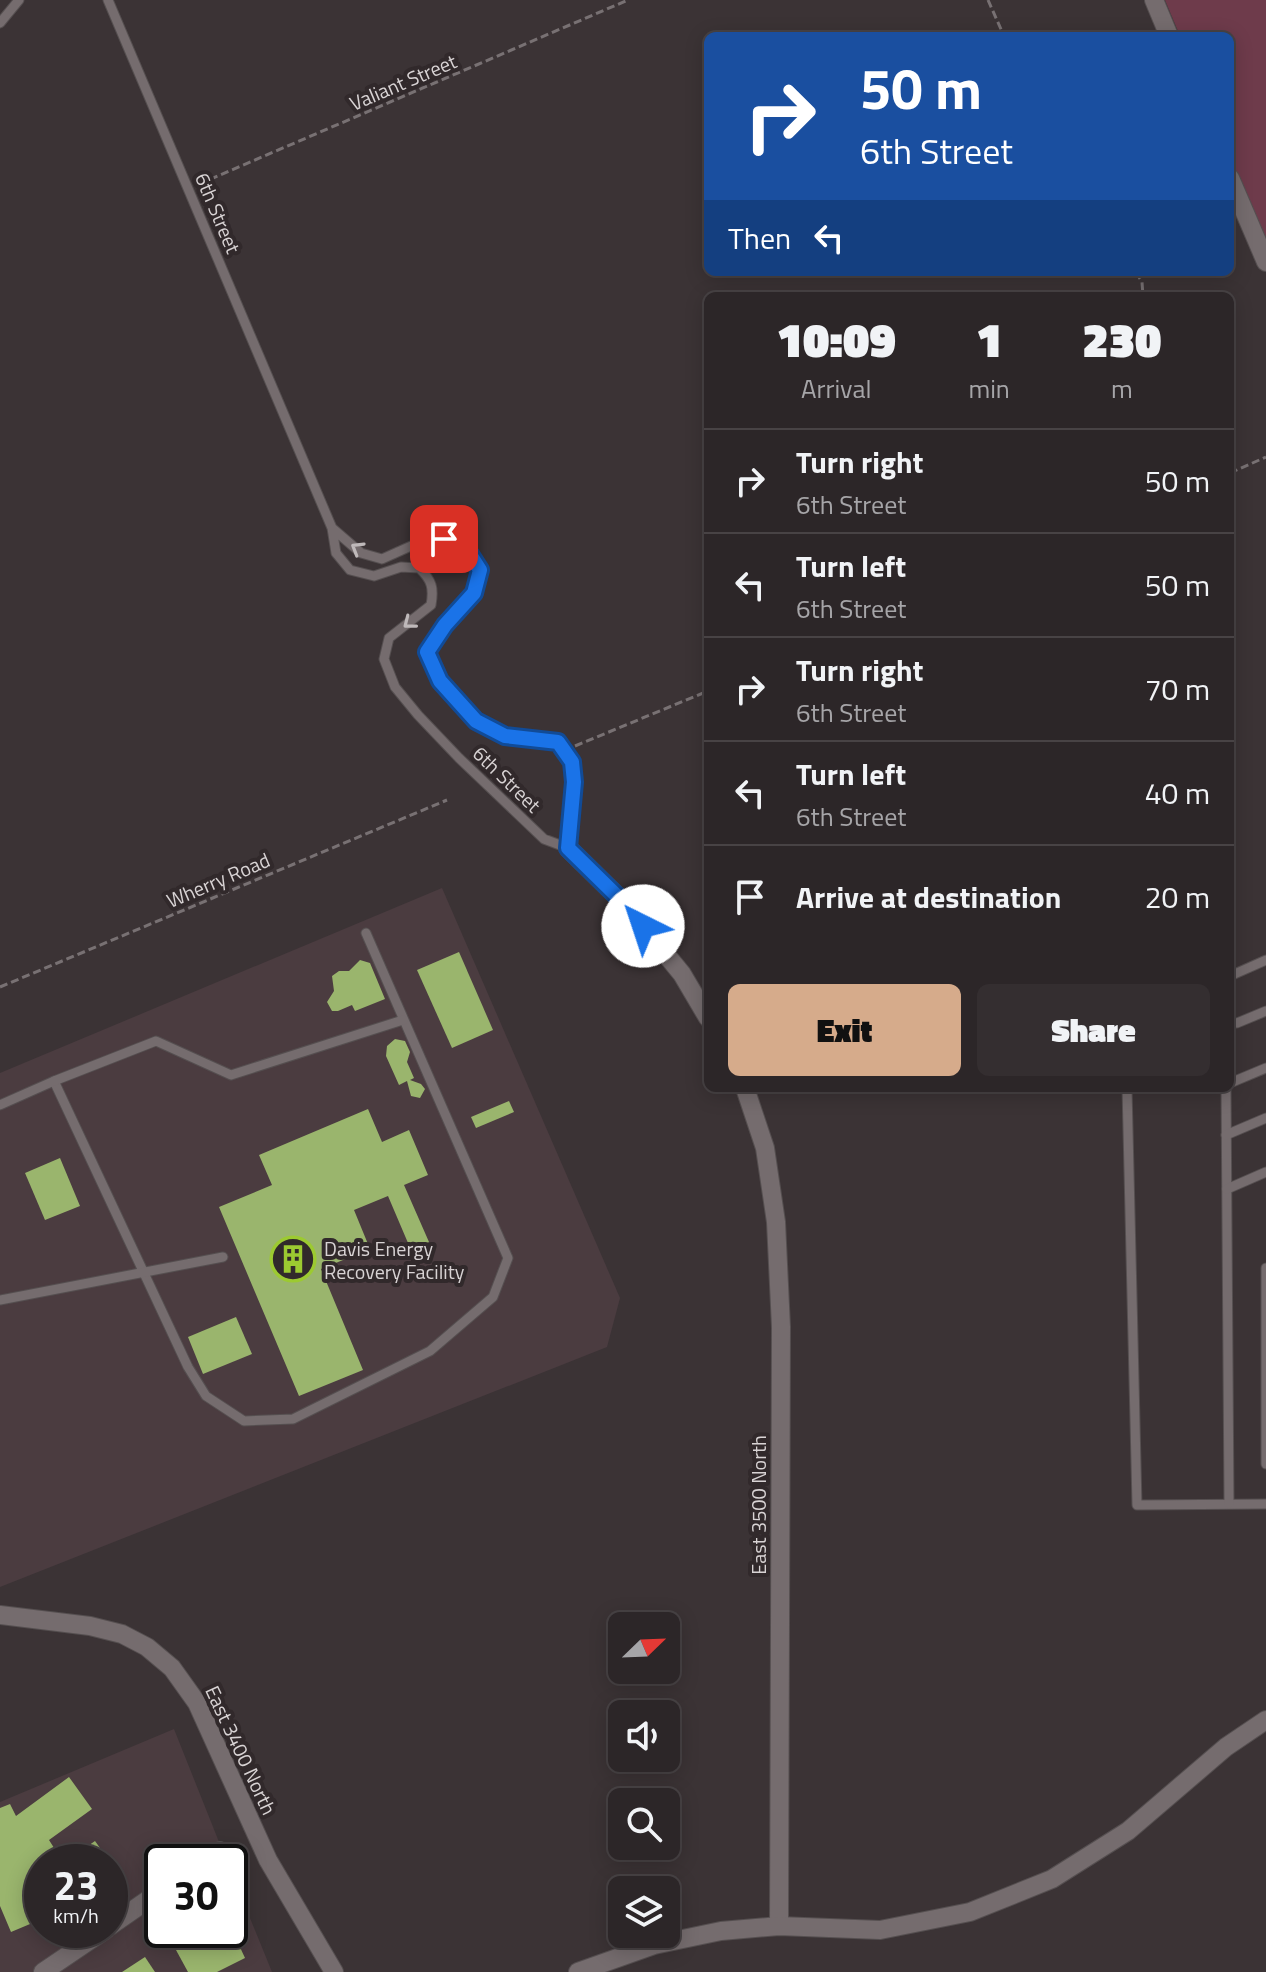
<!DOCTYPE html>
<style>
:root{--surface:#2c2628;--page:#342e30;--text:#f1f3f6;--muted:#a6a5a8;--line:#484345;--accent:#d6ab8b}
body{margin:0;font-family:"Titillium Web",sans-serif;background:var(--page);color:var(--text);height:100vh;display:flex;flex-direction:column;font-size:30px;white-space:nowrap}
*{box-sizing:border-box;margin:0}
p{font-size:26px;color:var(--muted)}
.icon{flex:none;width:44px;height:44px;fill:none;stroke:currentColor;stroke-width:2;stroke-linecap:round;stroke-linejoin:round}
.map{position:relative;flex:1;overflow:hidden}
.details{position:absolute;left:704px;top:292px;width:530px;height:800px;display:flex;flex-direction:column;background:var(--surface);border-radius:12px;box-shadow:0 4px 20px #0003,0 0 0 2px var(--line)}
.details>*{flex:none}
.banner{position:absolute;left:704px;top:32px;width:530px;height:244px;border-radius:12px;box-shadow:0 4px 20px #0003,0 0 0 2px var(--line);background:#1a4fa0;color:#fff;overflow:hidden}
.needle{width:52px;rotate:67deg}
.tools{position:absolute;left:608px;top:1612px;display:grid;gap:16px}
.tools a{display:grid;place-items:center;width:72px;height:72px;border-radius:12px;background:var(--surface);box-shadow:0 4px 20px #0003,0 0 0 2px var(--line);font-size:40px}
.speed{position:absolute;left:24px;top:1844px;display:flex;gap:16px;font-size:40px;font-weight:700;text-align:center}
.speed>*{display:grid;place-content:center;width:104px;height:104px;border-radius:50%;background:var(--surface);box-shadow:0 4px 20px #0003,0 0 0 2px var(--line);line-height:1}
.speed small{font-size:20px;font-weight:400}
.speed .limit{border:4px solid #111;border-radius:12px;background:#fff;color:#111}
.pin{position:absolute;display:grid;place-items:center;width:68px;height:68px;color:#fff;margin:-34px;border-radius:16px;box-shadow:0 4px 12px #0006}
.me{position:absolute;width:88px;margin:-44px;rotate:319deg;stroke-linejoin:round;filter:drop-shadow(0 0 6px #0008)}
.turn{display:flex;align-items:center;gap:28px;height:168px;padding:0 24px;font-size:36px}
.turn .icon{width:104px;height:104px;stroke-width:2.5}
.turn b{display:block;font-size:56px;line-height:68px}
.then{display:flex;align-items:center;height:76px;padding:0 24px;background:#0003;gap:16px;font-size:30px}
.eta{display:flex;justify-content:space-evenly;align-items:center;height:136px;text-align:center}
.eta b{font-size:48px;font-weight:800;line-height:56px}
.cta{display:flex;gap:16px;margin-top:auto;padding:16px 24px}
.cta a{flex:1;height:92px;border-radius:12px;background:var(--accent);color:#111;font-size:32px;font-weight:800;line-height:92px;text-align:center}
.cta a+a{background:var(--page);color:var(--text)}
ul{padding:0;list-style:none}
li{display:flex;align-items:center;gap:24px;height:104px;padding:0 24px;border-top:2px solid var(--line)}
li div{flex:1}
li b{display:block;font-size:30px}
li em{font-style:normal}
.map>svg:first-child{display:block}
.built{fill:#4b3c40;fill-rule:evenodd}
.green{fill:#6e3b4b}
.building{fill:#9ab56d}
.lines{fill:none;stroke-linecap:round;stroke-linejoin:round}
.lane-casing{stroke:#554f50;stroke-width:11}
.street-casing{stroke:#554f50;stroke-width:20}
.path{stroke:#787173;stroke-width:3;stroke-dasharray:8 4;stroke-linecap:butt}
.lane{stroke:#756c6e;stroke-width:9}
.street{stroke:#756c6e;stroke-width:18}
.oneway{stroke:#bfb9ba}
.route-casing{stroke:#114b97;stroke-width:20}
.route{stroke:#1a73e8;stroke-width:14}
.labels{text-anchor:middle;dominant-baseline:central;stroke-width:8;stroke-linejoin:round;paint-order:stroke}
.street-label{font-size:20px;fill:#d8d3d4;stroke:#31292b}
.poi-label{font-size:20px;fill:#d8d3d4;stroke:#31292b;text-anchor:start}
</style>
<div class="map">
<svg width="1266" height="1972" viewBox="0 0 1266 1972">
<rect width="100%" height="100%" fill="#3b3335"/>
<!-- built -->
<g class="built">
<path d="M442 888 620 1298 607 1347 0 1587V1073Z"/>
<path d="M174 1729 227 1862H162V1930H230V1869L272 1972H0V1802ZM42 1862H110V1930H42Z"/>
</g>
<!-- green -->
<path class="green" d="M1165 0H1266V242L1230 156V36H1180Z"/>
<!-- building -->
<g class="building">
<path d="M459 952 493 1030 452 1048 417 970Z"/>
<path d="M360 960 370 963 385 999 355 1011 352 1005 338 1011H332L327 1002 334 991 332 976 339 971H349Z"/>
<path d="M395 1039 405 1041 410 1052 407 1062 414 1078 410 1080 421 1084 425 1089 420 1098 411 1096 407 1081 399 1085 386 1056 387 1046Z"/>
<path d="M509 1101 514 1112 476 1128 471 1117Z"/>
<path d="M368 1109 382 1142 409 1130 428 1175 404 1185 429 1242 411 1250 388 1196 354 1210 370 1249 321 1269 363 1370 299 1396 219 1207 272 1185 259 1155Z"/>
<path d="M60 1158 80 1206 45 1220 25 1173Z"/>
<path d="M236 1317 252 1354 203 1374 188 1337Z"/>
<path d="M69 1777 92 1809 49 1840 63 1862H35L42 1878V1919L11 1932 0 1906V1808L10 1804 16 1816Z"/>
<path d="M95 1841 110 1862H65Z"/>
<path d="M217 1930H232L245 1958 217 1972H188L176 1950Z"/>
<path d="M145 1957 155 1972H122Z"/>
</g>
<g class="lines">
<!-- lane casing -->
<g class="lane-casing">
<g id="lane">
<path d="M108 0 332 528 336 553 350 570 374 576 401 567 419 568C432 580 434 588 431 605L389 638 384 659 395 687 418 715 459 758 544 839 568 848 574 782 572 762 558 742 505 736 476 721 440 681 427 652 445 625 474 593 480 570 464 545 444 539 420 542 382 559 361 553 332 528"/>
<path d="M0 23 19 0"/>
<path d="M1230 976 1266 960"/>
<path d="M1230 1023H1237L1266 1011"/>
<path d="M54 1081 188 1367 206 1396 244 1421 293 1419 430 1351 493 1297 508 1258 366 933"/>
<path d="M1230 1083 1266 1068"/>
<path d="M1127 1088 1137 1505 1266 1504"/>
<path d="M1226 1088 1229 1503"/>
<path d="M0 1105 54 1081 156 1041 231 1075 403 1020"/>
<path d="M1226 1135 1266 1118"/>
<path d="M1227 1189 1266 1172"/>
<path d="M1266 1268V1464"/>
<path d="M0 1300 223 1257"/>
</g>
</g>
<!-- street casing -->
<g class="street-casing">
<g id="street">
<path d="M1154 0 1169 36"/>
<path d="M1230 178 1266 262"/>
<path d="M568 848 623 902 682 974 708 1018"/>
<path d="M745 1088 765 1148 776 1222 781 1327 779 1926"/>
<path d="M0 1615 90 1626 122 1634 147 1647 172 1668 197 1703 268 1860 334 1972"/>
<path d="M203 1862 220 1851"/>
<path d="M110 1926 162 1890"/>
<path d="M43 1972 105 1930"/>
<path d="M578 1972 654 1945 721 1931 779 1926 880 1930 970 1912 1052 1879 1128 1831 1226 1747 1266 1720"/>
</g>
</g>
<!-- path -->
<g class="path">
<path d="M988 0 1004 36"/>
<path d="M199 184 628 0"/>
<path d="M1136 272 1142 282 1143 296"/>
<path d="M1230 473 1266 457"/>
<path d="M575 746 708 691"/>
<path d="M0 987 447 800"/>
</g>
<!-- lane -->
<use href="#lane" class="lane"/>
<!-- street -->
<use href="#street" class="street"/>
</g>
<!-- one-way arrows -->
<defs><path id="oneway-chevron" d="M-2-3.5L2.5 0L-2 3.5" fill="none" stroke-width="1.6" stroke-linecap="round" stroke-linejoin="round" transform="scale(2)"/></defs>
<g class="oneway">
<use href="#oneway-chevron" transform="translate(357 548) rotate(-149)"/>
<use href="#oneway-chevron" transform="translate(409 623) rotate(142)"/>
</g>
<g class="lines">
<!-- route casing -->
<g class="route-casing">
<path id="route" d="M444 539 464 545 480 570 474 593 445 625 427 652 440 681 476 721 505 736 558 742 572 762 574 782 568 848 623 902 643 926"/>
</g>
<!-- route -->
<use href="#route" class="route"/>
</g>
<!-- icons -->
<defs>
<g id="building-ring" transform="scale(2.3)"><circle r="9.5" fill="#31292b" stroke="#9cca31" stroke-width="1.5"/><path d="M-4-6H4V6H1V3H-1V6H-4ZM-2.5-4.3h1.7v1.8h-1.7ZM.8-4.3h1.7v1.8H.8ZM-2.5-1h1.7V.8h-1.7ZM.8-1h1.7V.8H.8Z" fill="#9cca31"/></g>
</defs>
<g fill-rule="evenodd">
<use href="#building-ring" x="293" y="1259"/>
</g>
<g class="labels">
<!-- street labels -->
<g class="street-label">
<text transform="translate(403 82) rotate(-23)">Valiant Street</text>
<text transform="translate(218 213) rotate(67)">6th Street</text>
<text transform="translate(507 779) rotate(44)">6th Street</text>
<text transform="translate(218 880) rotate(-23)">Wherry Road</text>
<text transform="translate(758 1505) rotate(-90)">East 3500 North</text>
<text transform="translate(241 1750) rotate(65)">East 3400 North</text>
</g>
<!-- poi labels -->
<g class="poi-label">
<text x="324" y="1248">Davis Energy<tspan x="324" dy="23">Recovery Facility</tspan></text>
</g>
</g>
</svg>
<div class="tools">
<a><svg class="needle" viewBox="-14 -14 28 28"><path d="M0-13l5 13h-10z" fill="#e53935"/><path d="M0 13l5-13h-10z" fill="#a6a5a8"/></svg></a>
<a><svg class="icon" aria-label="sound" viewBox="0 0 24 24"><path d="M4 9h4l5-4v14l-5-4H4zM17 9q2 3 0 6"/></svg></a>
<a><svg class="icon" aria-label="search" viewBox="0 0 24 24"><circle cx="10" cy="10" r="6"/><path d="M15 15l6 6"/></svg></a>
<a><svg class="icon" aria-label="layers" viewBox="0 0 24 24"><path d="M12 4l9 5-9 5-9-5zM3 14l9 5 9-5"/></svg></a>
</div>
<div class="speed"><div>23<small>km/h</small></div><div class="limit">30</div></div>
<div class="pin" style="left:444px;top:539px;background:#d93025"><svg class="icon" aria-label="arrive" viewBox="0 0 24 24"><path d="M6 21V4h12l-3 4 3 4H6"/></svg></div>
<svg class="me" style="left:643px;top:926px" viewBox="-20 -20 40 40"><circle r="19" fill="#fff"/><path d="M0-13L10 11 0 6-10 11z" fill="#1a73e8"/></svg>
<div class="banner">
<div class="turn"><svg class="icon" aria-label="right" viewBox="0 0 24 24"><path d="M7 20v-9h11M14 6l5 5-5 5"/></svg><div><b>50 m</b>6th Street</div></div>
<div class="then">Then<svg class="icon" aria-label="left" viewBox="0 0 24 24"><path d="M17 20v-9H6M10 6l-5 5 5 5"/></svg></div>
</div>
<section class="details">
<div class="eta">
<div><b>10:09</b><p>Arrival</p></div>
<div><b>1</b><p>min</p></div>
<div><b>230</b><p>m</p></div>
</div>
<ul>
<li><svg class="icon" aria-label="right" viewBox="0 0 24 24"><path d="M7 20v-9h11M14 6l5 5-5 5"/></svg><div><b>Turn right</b><p>6th Street</p></div><em>50 m</em></li>
<li><svg class="icon" aria-label="left" viewBox="0 0 24 24"><path d="M17 20v-9H6M10 6l-5 5 5 5"/></svg><div><b>Turn left</b><p>6th Street</p></div><em>50 m</em></li>
<li><svg class="icon" aria-label="right" viewBox="0 0 24 24"><path d="M7 20v-9h11M14 6l5 5-5 5"/></svg><div><b>Turn right</b><p>6th Street</p></div><em>70 m</em></li>
<li><svg class="icon" aria-label="left" viewBox="0 0 24 24"><path d="M17 20v-9H6M10 6l-5 5 5 5"/></svg><div><b>Turn left</b><p>6th Street</p></div><em>40 m</em></li>
<li><svg class="icon" aria-label="arrive" viewBox="0 0 24 24"><path d="M6 21V4h12l-3 4 3 4H6"/></svg><div><b>Arrive at destination</b></div><em>20 m</em></li>
</ul>
<div class="cta"><a>Exit</a><a>Share</a></div>
</section>
</div>
